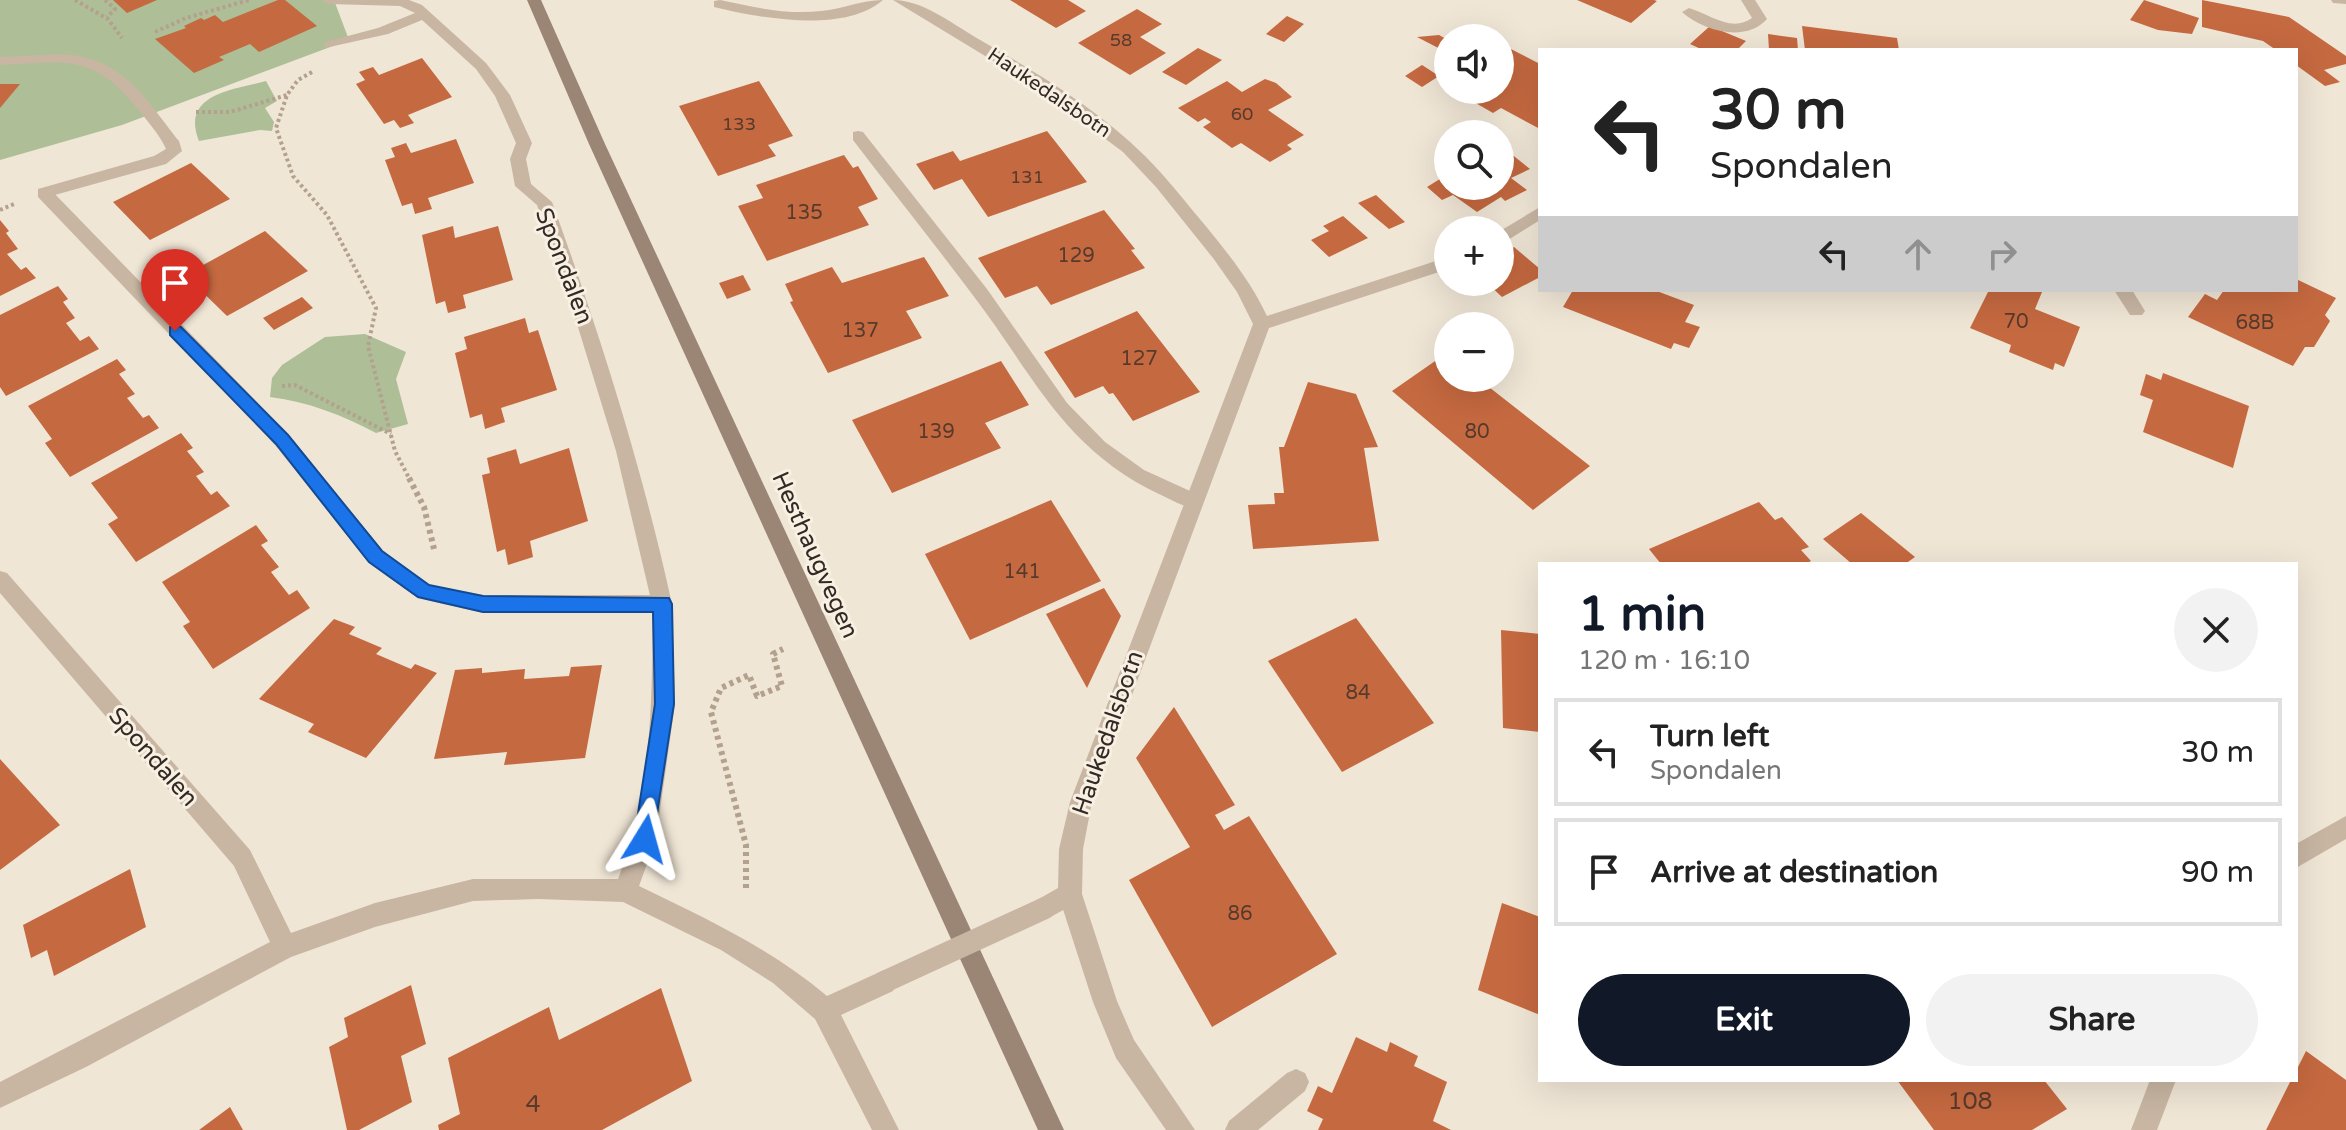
<!DOCTYPE html>
<meta charset="utf-8">
<style>
:root{--surface:#fff;--page:#f2f2f2;--text:#222;--muted:#767676;--line:#e0e0e0;--accent:#111827}
body{margin:0;font-family:"Varela Round",sans-serif;background:var(--page);color:var(--text);height:100vh;display:flex;flex-direction:column;font-size:30px;white-space:nowrap}
*{box-sizing:border-box;margin:0}
p{font-size:26px;color:var(--muted)}
.icon{flex:none;width:44px;height:44px;fill:none;stroke:currentColor;stroke-width:2;stroke-linecap:round;stroke-linejoin:round}
.map{position:relative;flex:1;overflow:hidden}
.details{position:absolute;left:1538px;top:562px;width:760px;height:520px;display:flex;flex-direction:column;background:var(--surface);border-radius:0px;box-shadow:0 8px 32px #0002}
.details>*{flex:none}
.hud{position:absolute;left:1538px;top:48px;width:760px;height:244px;border-radius:0px;box-shadow:0 8px 32px #0002;background:#fff;color:var(--text);overflow:hidden}
.fabs{position:absolute;left:1434px;top:24px;display:grid;gap:16px}
.fabs a{display:grid;place-items:center;width:80px;height:80px;border-radius:50%;background:var(--surface);box-shadow:0 8px 32px #0002;font-size:40px}
.pin{position:absolute;display:grid;place-items:center;width:68px;height:68px;color:#fff;margin:-82px -34px;border-radius:50% 50% 50% 0;rotate:-45deg;box-shadow:0 0 8px #0007}
.pin .icon{rotate:45deg}
.me{position:absolute;width:88px;margin:-44px;rotate:8deg;stroke-linejoin:round;filter:drop-shadow(0 0 6px #0008)}
.turn{display:flex;align-items:center;gap:28px;height:168px;padding:0 40px;font-size:36px}
.turn .icon{width:104px;height:104px;stroke-width:2.5}
.turn b{display:block;font-size:56px;line-height:68px}
.lanes{display:flex;align-items:center;height:76px;padding:0 40px;background:#0003;justify-content:center;gap:40px;direction:ltr}
.lanes .off{opacity:.35}
.round{display:grid;place-items:center;flex:none;width:84px;height:84px;border-radius:42px;background:var(--page)}
.summary{display:flex;align-items:center;justify-content:space-between;height:136px;padding:0 40px}
h1{font-size:48px;font-weight:700;line-height:60px;color:var(--accent)}
.primary-button{display:flex;gap:16px;margin-top:auto;padding:16px 40px}
.primary-button a{flex:1;height:92px;border-radius:48px;background:var(--accent);color:#fff;font-size:32px;font-weight:700;line-height:92px;text-align:center}
.primary-button a+a{background:var(--page);color:var(--text)}
ul{padding:0;list-style:none}
li{display:flex;align-items:center;gap:24px;height:108px;margin:0 16px 12px;padding:0 24px;border:4px solid var(--line);border-radius:0px}
li div{flex:1}
li b{display:block;font-size:30px}
li em{font-style:normal}
.map>svg:first-child{display:block}
.green{fill:#aebe97}
.building{fill:#c56940}
.lines{fill:none;stroke-linecap:round;stroke-linejoin:round}
.path-far1{stroke:#b3a08d;stroke-width:4;stroke-dasharray:3 3;stroke-linecap:butt}
.path{stroke:#b3a08d;stroke-width:6;stroke-dasharray:4 4;stroke-linecap:butt}
.service{fill:#c8b6a3;fill-rule:evenodd}
.minor{fill:#c8b6a3;fill-rule:evenodd}
.secondary{fill:#9b8575;fill-rule:evenodd}
.minor-bridge{stroke:#c8b6a3;stroke-width:22}
.route{fill:#1a73e8;stroke:#114b97;stroke-width:2}
.labels{text-anchor:middle;dominant-baseline:central;stroke-width:6;stroke-linejoin:round;paint-order:stroke}
.far-number-label{font-size:18px;fill:#583a2c}
.far-street-label{font-size:20px;fill:#332a25;stroke:#f8f0e2}
.number-label{font-size:20px;fill:#583a2c}
.street-label{font-size:24px;fill:#332a25;stroke:#f8f0e2}
.near-number-label{font-size:24px;fill:#583a2c}
</style>
<div class="map">
<svg width="2346" height="1130" viewBox="0 0 2346 1130">
<rect width="100%" height="100%" fill="#f0e6d6"/>
<!-- green -->
<g class="green">
<path d="M0 0H334L349 40 122 125 0 160Z"/>
<path d="M266 81 277 101 265 108 274 122 272 131 260 130 199 141C180 94 233 90 266 81Z"/>
<path d="M365 334 406 352 396 379 408 424 376 433C342 415 309 402 270 397L272 378 282 365 325 337Z"/>
</g>
<!-- building -->
<g class="building">
<path d="M113 0H157L127 13Z"/>
<path d="M278 0H285L317 26 259 52 250 44 219 57 224 60 194 73 155 39 186 28 184 26 201 18 204 20 215 15 223 22Z"/>
<path d="M1010 0H1068L1086 11 1056 28Z"/>
<path d="M1577 0H1654L1657 1 1631 23Z"/>
<path d="M2144 0 2199 18 2192 34 2158 30 2130 20Z"/>
<path d="M2202 0 2289 17 2346 56V64L2324 70 2340 82 2325 86 2296 65V50H2276L2263 41 2202 27Z"/>
<path d="M1137 9 1162 24 1140 37 1166 53 1130 75 1078 43Z"/>
<path d="M1287 16 1304 24 1284 42 1266 34Z"/>
<path d="M1710 26 1746 41 1737 50H1703L1690 44Z"/>
<path d="M1802 26 1897 38 1899 50H1805Z"/>
<path d="M1768 34 1797 38 1798 50H1769Z"/>
<path d="M1439 35 1448 40V53L1417 37Z"/>
<path d="M1198 48 1222 60 1186 85 1162 72Z"/>
<path d="M1509 48 1540 64V129L1501 108 1493 113 1453 90H1500V54Z"/>
<path d="M422 58 452 97 408 115 414 123 400 128 394 120 384 124 356 84 365 80 359 72 373 67 379 75Z"/>
<path d="M1422 65 1439 76 1422 87 1405 76Z"/>
<path d="M1265 79 1276 83 1292 97 1268 110 1304 135 1287 145 1292 149 1270 162 1241 143 1232 148 1203 127 1211 122 1205 118 1198 122 1178 108 1227 81 1242 92Z"/>
<path d="M759 81 793 136 768 145 776 156 718 176 679 106Z"/>
<path d="M0 84H20L0 108Z"/>
<path d="M1047 131 1087 182 988 217 962 179 934 190 916 164 953 151 960 161Z"/>
<path d="M456 139 474 183 428 198 432 209 415 214 412 203 402 206 385 160 395 157 391 148 406 143 411 153Z"/>
<path d="M1500 145 1530 169 1511 178 1527 190 1505 201 1501 197 1477 212 1453 195 1442 200 1427 187 1448 174V186H1472L1477 189 1483 186H1500Z"/>
<path d="M844 155 853 168 858 166 878 199 858 207 869 225 767 261 738 206 763 198 756 185Z"/>
<path d="M191 163 230 199 150 240 113 202Z"/>
<path d="M1376 195 1405 222 1389 229 1358 203Z"/>
<path d="M1104 210 1135 249 1131 250 1145 268 1051 305 1037 286 1005 298 978 258Z"/>
<path d="M1343 216 1368 238 1329 257 1311 240 1329 231 1323 226Z"/>
<path d="M0 220 9 231 6 233 18 249 7 254 21 270 26 267 36 278 0 296Z"/>
<path d="M453 226 455 238 498 226 513 280 463 295 466 308 448 313 445 301 436 304 422 235Z"/>
<path d="M265 231 308 271 227 316 185 275Z"/>
<path d="M1514 247 1540 269V277L1502 297 1486 282H1500V254Z"/>
<path d="M924 257 949 296 906 311 922 338 828 373 790 302 793 301 785 284 832 267 842 283Z"/>
<path d="M743 275 751 290 727 299 719 283Z"/>
<path d="M2296 279 2336 298 2325 315 2330 321 2314 347H2305L2293 366 2188 317 2205 294 2217 300 2224 290H2296Z"/>
<path d="M58 286 68 299 63 302 75 318 66 323 80 341 89 336 99 349 6 396 0 387V315Z"/>
<path d="M1573 290H1654L1694 305 1685 322 1700 327 1689 348 1674 343 1671 349 1563 307Z"/>
<path d="M1989 290H2037L2042 292 2035 309 2080 327 2064 367 2055 363 2053 370 2009 352 2011 345 1970 328Z"/>
<path d="M302 297 313 308 274 330 263 318Z"/>
<path d="M1137 311 1200 392 1133 421 1113 393 1109 394 1103 386 1075 398 1044 352Z"/>
<path d="M525 318 529 333 538 330 557 390 501 408 505 422 485 429 482 414 470 418 455 353 467 349 464 337Z"/>
<path d="M117 359 126 370 119 374 135 394 127 398 143 418 149 415 159 428 70 477 45 443 52 439 28 406Z"/>
<path d="M1438 359 1448 367V378H1461L1471 386 1480 380 1590 466 1533 510 1392 391Z"/>
<path d="M1001 361 1029 405 985 423 1001 448 892 493 852 420Z"/>
<path d="M2163 373 2249 406 2233 468 2143 432 2153 400 2140 395 2146 374 2161 380Z"/>
<path d="M1308 382 1356 394 1378 447 1364 448 1379 541 1253 549 1248 505 1275 504 1274 493H1284L1279 447H1284Z"/>
<path d="M181 433 193 448 187 451 204 472 196 476 211 495 217 491 230 506 136 562 108 524 118 518 91 483Z"/>
<path d="M569 448 588 521 530 541 533 557 508 565 505 549 497 552 482 475 490 473 487 458 516 449 520 464Z"/>
<path d="M1051 500 1101 581 970 640 925 554Z"/>
<path d="M1759 502 1775 520 1782 517 1809 547 1801 550 1811 561 1805 564H1661L1649 549Z"/>
<path d="M1861 513 1915 557 1905 564H1852L1823 539Z"/>
<path d="M256 525 268 541 261 545 279 567 271 572 289 595 297 590 310 608 213 669 183 626 190 622 162 582Z"/>
<path d="M1104 588 1121 616 1087 688 1046 614Z"/>
<path d="M1356 618 1434 723 1342 772 1268 661Z"/>
<path d="M334 619 355 627 349 634 382 648 376 654 411 669 415 664 437 673 366 758 308 732 314 724 259 699Z"/>
<path d="M1501 630 1540 634V732L1503 728Z"/>
<path d="M602 665 585 758 504 765 507 752 434 759 455 670 482 668V673L525 669 524 679 569 676 571 667Z"/>
<path d="M1174 707 1235 805 1215 815 1224 830 1249 816 1337 954 1212 1027 1129 880 1190 847 1136 758Z"/>
<path d="M0 759 60 825 0 870Z"/>
<path d="M130 869 146 927 54 976 47 950 31 958 23 925Z"/>
<path d="M1502 903 1540 917V1015L1478 990Z"/>
<path d="M411 985 426 1044 401 1056 412 1102 359 1130H347L329 1047 348 1037 344 1018Z"/>
<path d="M661 988 692 1081 602 1130H439L438 1125 460 1114 448 1058 549 1007 559 1040Z"/>
<path d="M1356 1037 1387 1052 1390 1042 1418 1056 1414 1066 1447 1082 1433 1121 1451 1130H1318L1323 1119 1307 1111 1318 1086 1332 1093Z"/>
<path d="M2306 1051 2346 1080V1130H2266L2291 1080H2296V1071Z"/>
<path d="M1897 1080H2044L2067 1109 2032 1130H1934Z"/>
<path d="M230 1107 243 1130H199Z"/>
</g>
<g class="lines">
<!-- path-far1 -->
<g class="path-far1">
<path d="M75 0 108 19 122 38"/>
<path d="M105 0 115 9 107 17"/>
<path d="M155 32 186 18 249 0"/>
<path d="M312 72 298 80 287 95 276 128 293 176 327 215 376 308 368 346 395 451 410 480"/>
<path d="M196 112H230L287 95"/>
<path d="M0 210 14 204"/>
<path d="M282 386 295 385 391 434"/>
</g>
<!-- path -->
<g class="path">
<path d="M409 478 424 507 434 549"/>
<path d="M746 888V845L711 712 721 688 749 675 757 696 782 686 773 654 783 649"/>
</g>
<!-- service -->
<g class="service">
<path d="M322 0H409L422 5 486 63 510 95 532 143 526 159 531 184 552 202C600 334 642 467 672 604L669 610 662 613 655 610 652 604 616 451 570 301 537 205 515 186 510 159 516 143 495 96 476 69 422 20 388 34 325 48V42L378 28 415 13 400 6 329 4Z"/>
<path d="M720 0C753 7 787 15 821 11 843 9 861 0 883 0 844 34 759 18 714 7V1Z"/>
<path d="M1741 0H1755L1767 19C1746 43 1703 31 1682 12L1689 8C1709 14 1732 33 1752 18Z"/>
<path d="M61 54C123 57 144 97 179 141L182 151 166 164 44 198 38 197V189L154 156 166 149C160 135 147 121 138 109 92 52 66 62 0 65V57Z"/>
<path d="M858 131 863 132 987 289 1067 403 1105 442 1144 470 1201 496 1204 501 1201 506C1188 511 1173 500 1161 495 1063 449 1034 375 972 294 933 242 892 191 853 140V132Z"/>
<path d="M1070 883 1078 886 1082 894 1117 1001 1134 1040 1195 1130H1166L1116 1058 1093 1002 1058 894 1062 886Z"/>
<path d="M1296 1069 1305 1073 1309 1082 1305 1091 1258 1130H1225L1229 1121 1287 1073Z"/>
</g>
<!-- minor -->
<g class="minor">
<path d="M893 0C922 0 950 22 975 37 1034 71 1096 107 1145 156 1168 179 1188 205 1209 230 1231 257 1252 284 1267 316L1448 257V269L1269 328 1092 802 1083 849 1082 894 1078 902 1045 920 1037 916 1033 908 1037 900 1058 888 1059 849 1070 802 1253 324 1237 292 1213 258 1156 187 1123 152 1033 85Z"/>
<path d="M2331 0H2346V4L2333 3Z"/>
<path d="M44 188 50 189 289 435 383 551 430 585 483 595H662L669 598 672 604 675 704 656 839 639 886C705 918 770 948 827 996L884 970 893 973 896 982 893 991 841 1015 899 1130H872L815 1019 773 983 721 950 623 902 538 899 473 901 375 927 291 957 86 1067 0 1108V1082L270 942 234 866 0 593V571L7 573 250 850 291 933 375 903 473 879H618C651 795 653 702 652 613H483L418 598 369 563 275 445 38 197V189Z"/>
<path d="M1540 207V220L1500 245V231Z"/>
<path d="M2114 290H2132L2145 311 2142 315H2130Z"/>
<path d="M2346 816V839L2296 868V844Z"/>
<path d="M2150 1080H2176L2157 1130H2131Z"/>
</g>
<!-- secondary -->
<path class="secondary" d="M527 0H541L605 144 1064 1130H1038L589 144Z"/>
<!-- minor-bridge -->
<path class="minor-bridge" d="M884 982 1045 908"/>
</g>
<!-- route -->
<path class="route" d="M175 325 181 327 288 435 382 551 429 585 483 596 669 598 672 604 674 704 652 846 645 849 637 846 634 839 655 704 653 612H483L418 597 369 562 276 444 170 335V327Z"/>
<g class="labels">
<!-- far-number labels -->
<g class="far-number-label">
<text x="1121" y="40">58</text>
<text x="1242" y="114">60</text>
<text x="739" y="124">133</text>
<text x="1027" y="177">131</text>
</g>
<!-- far-street labels -->
<g class="far-street-label">
<text transform="translate(1049 93) rotate(34)">Haukedalsbotn</text>
</g>
<!-- number labels -->
<g class="number-label">
<text x="804" y="213">135</text>
<text x="1076" y="256">129</text>
<text x="2016" y="322">70</text>
<text x="2255" y="323">68B</text>
<text x="860" y="331">137</text>
<text x="1139" y="359">127</text>
<text x="936" y="432">139</text>
<text x="1477" y="432">80</text>
<text x="1022" y="572">141</text>
<text x="1358" y="693">84</text>
<text x="1240" y="914">86</text>
</g>
<!-- street labels -->
<g class="street-label">
<text transform="translate(564 266) rotate(69)">Spondalen</text>
<text transform="translate(815 555) rotate(66)">Hesthaugvegen</text>
<text transform="translate(1108 733) rotate(-71)">Haukedalsbotn</text>
<text transform="translate(153 757) rotate(49)">Spondalen</text>
</g>
<!-- near-number labels -->
<g class="near-number-label">
<text x="1970" y="1101">108</text>
<text x="533" y="1104">4</text>
</g>
</g>
</svg>
<div class="fabs">
<a><svg class="icon" aria-label="sound" viewBox="0 0 24 24"><path d="M4 9h4l5-4v14l-5-4H4zM17 9q2 3 0 6"/></svg></a>
<a><svg class="icon" aria-label="search" viewBox="0 0 24 24"><circle cx="10" cy="10" r="6"/><path d="M15 15l6 6"/></svg></a>
<a>+</a>
<a>−</a>
</div>
<div class="pin" style="left:175px;top:331px;background:#d93025"><svg class="icon" aria-label="arrive" viewBox="0 0 24 24"><path d="M6 21V4h12l-3 4 3 4H6"/></svg></div>
<svg class="me" style="left:645px;top:839px" viewBox="-20 -20 40 40"><path d="M0-17L14 15 0 8-14 15z" fill="#1a73e8" stroke="#fff" stroke-width="4"/></svg>
<div class="hud">
<div class="turn"><svg class="icon" aria-label="left" viewBox="0 0 24 24"><path d="M17 20v-9H6M10 6l-5 5 5 5"/></svg><div><b>30 m</b>Spondalen</div></div>
<div class="lanes"><svg class="icon" aria-label="left" viewBox="0 0 24 24"><path d="M17 20v-9H6M10 6l-5 5 5 5"/></svg><svg class="icon off" aria-label="ahead" viewBox="0 0 24 24"><path d="M12 20V5M6 11l6-6 6 6"/></svg><svg class="icon off" aria-label="right" viewBox="0 0 24 24"><path d="M7 20v-9h11M14 6l5 5-5 5"/></svg></div>
</div>
<section class="details">
<div class="summary"><div><h1>1 min</h1><p>120 m · 16:10</p></div><a class="round"><svg class="icon" aria-label="close" viewBox="0 0 24 24"><path d="M6 6l12 12M18 6L6 18"/></svg></a></div>
<ul>
<li><svg class="icon" aria-label="left" viewBox="0 0 24 24"><path d="M17 20v-9H6M10 6l-5 5 5 5"/></svg><div><b>Turn left</b><p>Spondalen</p></div><em>30 m</em></li>
<li><svg class="icon" aria-label="arrive" viewBox="0 0 24 24"><path d="M6 21V4h12l-3 4 3 4H6"/></svg><div><b>Arrive at destination</b></div><em>90 m</em></li>
</ul>
<div class="primary-button"><a>Exit</a><a>Share</a></div>
</section>
</div>
